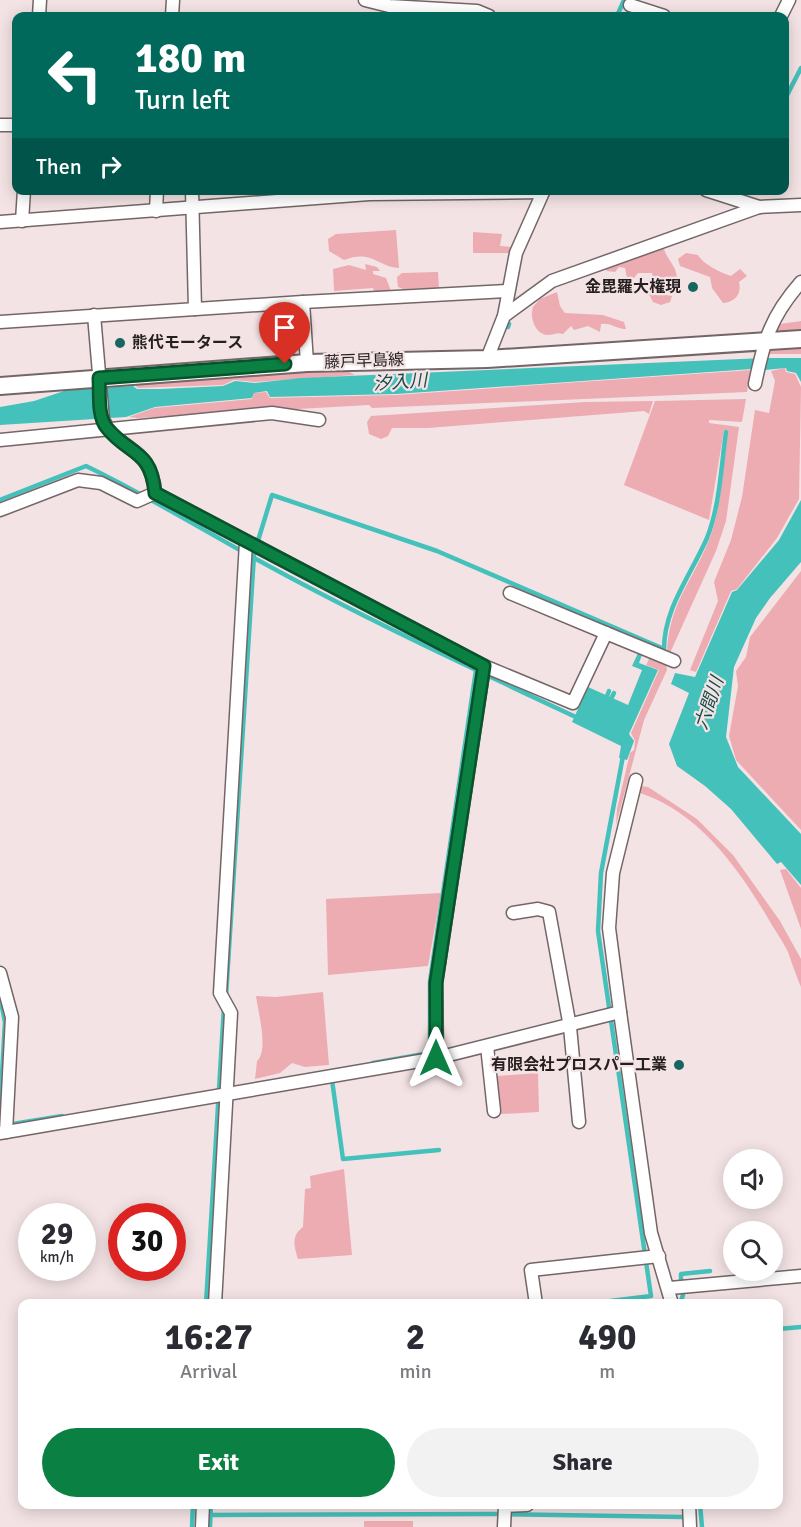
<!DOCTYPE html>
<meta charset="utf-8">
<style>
:root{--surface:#fff;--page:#f2f2f3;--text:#2b2b33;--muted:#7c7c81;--accent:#0b8043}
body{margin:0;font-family:Signika,"Noto Sans JP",sans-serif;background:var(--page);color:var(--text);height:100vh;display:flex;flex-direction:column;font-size:22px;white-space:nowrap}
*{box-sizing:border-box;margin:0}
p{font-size:20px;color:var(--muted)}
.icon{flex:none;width:33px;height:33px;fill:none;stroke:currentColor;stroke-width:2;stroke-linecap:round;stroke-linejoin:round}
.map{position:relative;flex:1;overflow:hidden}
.panel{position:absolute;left:18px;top:1299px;width:765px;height:210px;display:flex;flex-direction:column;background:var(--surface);border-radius:12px;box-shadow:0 3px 15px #0003}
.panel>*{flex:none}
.top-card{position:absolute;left:12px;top:12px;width:777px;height:183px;border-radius:12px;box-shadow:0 3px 15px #0003;background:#00695c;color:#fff;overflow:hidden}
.controls{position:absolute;left:723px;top:1149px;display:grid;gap:12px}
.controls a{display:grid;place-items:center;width:60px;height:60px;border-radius:50%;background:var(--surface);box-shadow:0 3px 15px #0003;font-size:30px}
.speed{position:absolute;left:18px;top:1203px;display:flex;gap:12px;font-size:30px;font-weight:700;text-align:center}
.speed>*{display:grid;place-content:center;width:78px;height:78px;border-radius:50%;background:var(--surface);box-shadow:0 3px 15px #0003;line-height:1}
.speed small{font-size:15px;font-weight:400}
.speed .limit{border:9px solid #d22;background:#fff;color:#111}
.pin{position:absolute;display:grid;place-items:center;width:51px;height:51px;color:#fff;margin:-62px -26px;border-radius:50% 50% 50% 0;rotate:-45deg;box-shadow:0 0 6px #0007}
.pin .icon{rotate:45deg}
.me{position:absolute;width:66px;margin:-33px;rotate:0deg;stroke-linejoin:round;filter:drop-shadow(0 0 4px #0008)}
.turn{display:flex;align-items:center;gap:21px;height:126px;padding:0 24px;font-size:27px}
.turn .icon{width:78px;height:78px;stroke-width:2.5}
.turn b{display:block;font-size:42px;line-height:51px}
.then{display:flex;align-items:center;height:57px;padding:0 24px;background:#0003;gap:12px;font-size:22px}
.eta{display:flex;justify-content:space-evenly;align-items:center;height:102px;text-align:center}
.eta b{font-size:36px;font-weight:700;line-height:42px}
.action{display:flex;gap:12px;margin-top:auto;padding:12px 24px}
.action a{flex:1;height:69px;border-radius:36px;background:var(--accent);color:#fff;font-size:24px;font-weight:700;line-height:69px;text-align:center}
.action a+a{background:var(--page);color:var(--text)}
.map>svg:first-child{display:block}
.green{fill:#ecacb2}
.water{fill:#45c1bb}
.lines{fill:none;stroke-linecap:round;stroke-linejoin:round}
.stream{stroke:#45c1bb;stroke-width:4.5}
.street-casing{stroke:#746667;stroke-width:15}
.secondary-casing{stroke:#746667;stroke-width:20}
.street{stroke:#fff;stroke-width:12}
.secondary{stroke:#fff;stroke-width:16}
.route-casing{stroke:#07532c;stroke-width:15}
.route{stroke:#0b8043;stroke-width:10}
.poi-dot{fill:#176562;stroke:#f4e3e4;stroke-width:2}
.labels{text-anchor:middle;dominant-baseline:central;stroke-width:4.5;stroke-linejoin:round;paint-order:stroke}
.poi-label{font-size:16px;font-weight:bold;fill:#251f20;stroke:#f4e3e4;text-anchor:end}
.street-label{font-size:16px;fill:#251f20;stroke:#f4e3e4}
.water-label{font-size:18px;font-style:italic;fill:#164c49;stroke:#f4e3e4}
</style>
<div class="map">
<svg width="801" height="1527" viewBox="0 0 801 1527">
<rect width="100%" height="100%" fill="#f4e3e4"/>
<!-- green -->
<g class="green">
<path d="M396 230 399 268C378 267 372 249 344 260L329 251 328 239 336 234Z"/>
<path d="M473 232 502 234 500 246 512 247 510 253H473Z"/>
<path d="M658 247 664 249C668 262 680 269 676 283L660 284 658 287 660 294 672 296 670 302 661 305 653 302 649 294 654 288 652 273H638L634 278H627L625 268 619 267 615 272 607 271 602 265Z"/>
<path d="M686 253 698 255C703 264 721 273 731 276L740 269 747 276 739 282C742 294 735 302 723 303L712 288 710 277 680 266 678 259Z"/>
<path d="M365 264 377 267 380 271H373V274L386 278 391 291H374L373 288 334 291 333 269 349 265 366 270Z"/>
<path d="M438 272 439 288 403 289 398 287 397 277 402 273Z"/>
<path d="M557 292 560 306 565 313 603 315 624 322 626 329C617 329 610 322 601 324L600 332 588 326 574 330 571 326 563 334C556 332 555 335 548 335 536 335 529 318 533 307L540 299Z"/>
<path d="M801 321V354H769L780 324Z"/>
<path d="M785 368 786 372 795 374 801 387 799 499 777 538 737 589 731 591 696 672 690 670 718 601 714 582 731 540 742 497 755 410 769 413 775 381 771 371Z"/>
<path d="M751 370 747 392 372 408 369 405 138 418 129 417 154 408 252 399 254 393 266 392 270 398 396 395Z"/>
<path d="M347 371 355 375 255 382 234 380 223 385 138 388 135 385 258 374Z"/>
<path d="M746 399 742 422 709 420V423L739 427 726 521 716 551 670 653 667 652C669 604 692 582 709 540 722 506 723 466 728 430H724L709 520 624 485 655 401Z"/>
<path d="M653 401 649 414 644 411 428 428H392L388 436 381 439 369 434 367 422 371 416 585 402Z"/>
<path d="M801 571V830L736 760 729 736 738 686 736 671 746 657 750 637Z"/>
<path d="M651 655 666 663 667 670 644 720 616 825 617 809 630 753 634 750 635 741 631 733 659 670 646 665Z"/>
<path d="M640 786 648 787 697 819 733 855 780 921 801 959V987C796 975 792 964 788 952 783 941 775 931 769 920 739 869 699 812 640 793Z"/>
<path d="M786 869 801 888V929L780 870Z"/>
<path d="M441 893 428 966 328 975 326 899Z"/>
<path d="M323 992 329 1065 305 1067 292 1063 280 1073 255 1079 257 1061C269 1050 258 1012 256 996L276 997Z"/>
<path d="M538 1073 539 1112 501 1114 497 1076Z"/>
<path d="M344 1169 352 1255 298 1259C294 1245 291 1236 303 1227L305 1189 311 1188 310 1176Z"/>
<rect x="364" y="1521" width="49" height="6"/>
</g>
<!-- water -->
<g class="water">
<path d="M764 358H801V382L796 373 787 371 786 368 765 370 760 373 752 369 396 394 270 397 267 391 254 393 252 398 155 407 126 417 0 425V407L34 401 67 390 133 386 137 389H160L223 386 235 381 255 383 301 378Z"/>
<path d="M801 500V562L770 598 756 618 734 667 726 737 738 767 801 834V885L781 862 777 864 731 809 705 786 677 766 669 744 689 693 671 684 675 673 695 677 732 592 737 590 779 540Z"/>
<path d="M638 653 642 655 639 663 658 670 629 734 634 741 627 760 619 758 621 746 572 722 588 687 628 705 642 670 632 666Z"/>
</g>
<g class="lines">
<!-- stream -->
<g class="stream">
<path d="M617 16 624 0"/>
<path d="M784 101 801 68"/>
<path d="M508 327 509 324"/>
<path d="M0 500 86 466C144 494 198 527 254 558 359 616 469 667 578 718"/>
<path d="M257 544 272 495 437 551 664 649C664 608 691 575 707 538 720 505 721 467 726 432"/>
<path d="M605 701 609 691"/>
<path d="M609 703 614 693"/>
<path d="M226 996 254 555"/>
<path d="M0 997 5 1022 0 1110"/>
<path d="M373 1063 424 1054 430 1050V981L476 670"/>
<path d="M332 1080 343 1159 439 1150"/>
<path d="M0 1126 62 1116"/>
<path d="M681 1282V1274L710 1271"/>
<path d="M206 1304 224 1007"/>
<path d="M586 1304 651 1296 598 931 601 873 623 756"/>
<path d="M680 1304 683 1295"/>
<path d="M778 1329 801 1327"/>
<path d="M700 1504 702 1527"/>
<path d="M211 1515 498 1514 683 1517"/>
<path d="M192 1527 193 1504"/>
<path d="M210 1527 211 1504"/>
</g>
<!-- street casing -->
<g class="street-casing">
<g id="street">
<path d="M365 0 389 6 477 11 489 16"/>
<path d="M630 5 664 16"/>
<path d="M39 16 40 0"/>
<path d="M172 16 173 0"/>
<path d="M781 16 789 0"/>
<path d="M0 125H16"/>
<path d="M192 190 195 309"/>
<path d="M706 190 759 207 801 205"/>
<path d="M156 211 157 190"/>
<path d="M22 221 24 190"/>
<path d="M0 222 369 194 543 192"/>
<path d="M303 302 507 291"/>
<path d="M94 315 103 420C120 453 151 445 155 493"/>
<path d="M504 316 552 281 759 207"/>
<path d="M0 322 303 302 307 363"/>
<path d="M487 359 504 316 516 253 544 190"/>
<path d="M755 384C764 340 771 316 801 282"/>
<path d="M0 440 272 413 319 420"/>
<path d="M155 493 484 666 436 983 437 1058"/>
<path d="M0 510 78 480 101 483 137 501 155 493"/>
<path d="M510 593 606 633"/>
<path d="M484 666 573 703 606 633 674 661"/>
<path d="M513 913 538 909 549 912 570 1027 579 1122"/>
<path d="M0 973 12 1017 6 1132"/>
<path d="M620 1012 609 928 613 873 636 780"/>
<path d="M487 1046 494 1111"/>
<path d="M0 1133 437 1058 620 1012 651 1233 672 1304"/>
<path d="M670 1288 801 1276"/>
<path d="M215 1304 231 1013 220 993 246 542"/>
<path d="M536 1304 531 1270 659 1256"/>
<path d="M689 1504 690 1527"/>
<path d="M202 1527 203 1504"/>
<path d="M504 1527 505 1506 527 1505"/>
</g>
</g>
<!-- secondary casing -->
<g class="secondary-casing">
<path id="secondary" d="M0 386 307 363 487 359 801 339"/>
</g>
<!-- street -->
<use href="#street" class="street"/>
<!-- secondary -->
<use href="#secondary" class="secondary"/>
</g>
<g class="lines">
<!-- route casing -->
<g class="route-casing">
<path id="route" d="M285 364 99 378C100 392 97 417 107 428 130 456 151 449 155 493L484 666 436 983V1058"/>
</g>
<!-- route -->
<use href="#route" class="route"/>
</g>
<!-- markers -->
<g class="poi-dot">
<circle cx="693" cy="287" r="6"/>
<circle cx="120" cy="343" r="6"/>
<circle cx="679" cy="1065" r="6"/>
</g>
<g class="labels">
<!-- poi labels -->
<g class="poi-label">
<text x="681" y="287">金毘羅大権現</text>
<text x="132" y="343" text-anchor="start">熊代モータース</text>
<text x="667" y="1065">有限会社プロスパー工業</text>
</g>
<!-- street labels -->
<g class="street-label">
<text transform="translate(364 361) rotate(-2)">藤戸早島線</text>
</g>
<!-- water labels -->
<g class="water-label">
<text transform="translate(400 382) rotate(-4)">汐入川</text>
<text transform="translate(709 703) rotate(-71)">六間川</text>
</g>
</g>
</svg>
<div class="controls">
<a><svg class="icon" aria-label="sound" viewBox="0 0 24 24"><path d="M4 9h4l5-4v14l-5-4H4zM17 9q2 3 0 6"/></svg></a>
<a><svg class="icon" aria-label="search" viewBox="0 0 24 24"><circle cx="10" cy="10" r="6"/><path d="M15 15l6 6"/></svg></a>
</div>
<div class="speed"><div>29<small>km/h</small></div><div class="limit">30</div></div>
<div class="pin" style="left:285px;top:364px;background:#d93025"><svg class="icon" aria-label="arrive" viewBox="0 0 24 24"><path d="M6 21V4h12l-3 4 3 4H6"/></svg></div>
<svg class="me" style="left:436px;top:1058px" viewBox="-20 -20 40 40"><path d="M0-17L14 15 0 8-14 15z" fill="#0b8043" stroke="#fff" stroke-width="4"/></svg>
<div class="top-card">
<div class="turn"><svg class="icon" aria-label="left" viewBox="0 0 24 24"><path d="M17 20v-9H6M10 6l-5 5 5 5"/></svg><div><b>180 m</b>Turn left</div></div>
<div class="then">Then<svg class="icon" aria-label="right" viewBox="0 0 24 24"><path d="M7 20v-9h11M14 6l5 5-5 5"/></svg></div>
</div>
<section class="panel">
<div class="eta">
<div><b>16:27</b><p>Arrival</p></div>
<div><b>2</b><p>min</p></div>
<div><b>490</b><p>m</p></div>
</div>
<div class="action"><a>Exit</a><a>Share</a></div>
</section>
</div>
